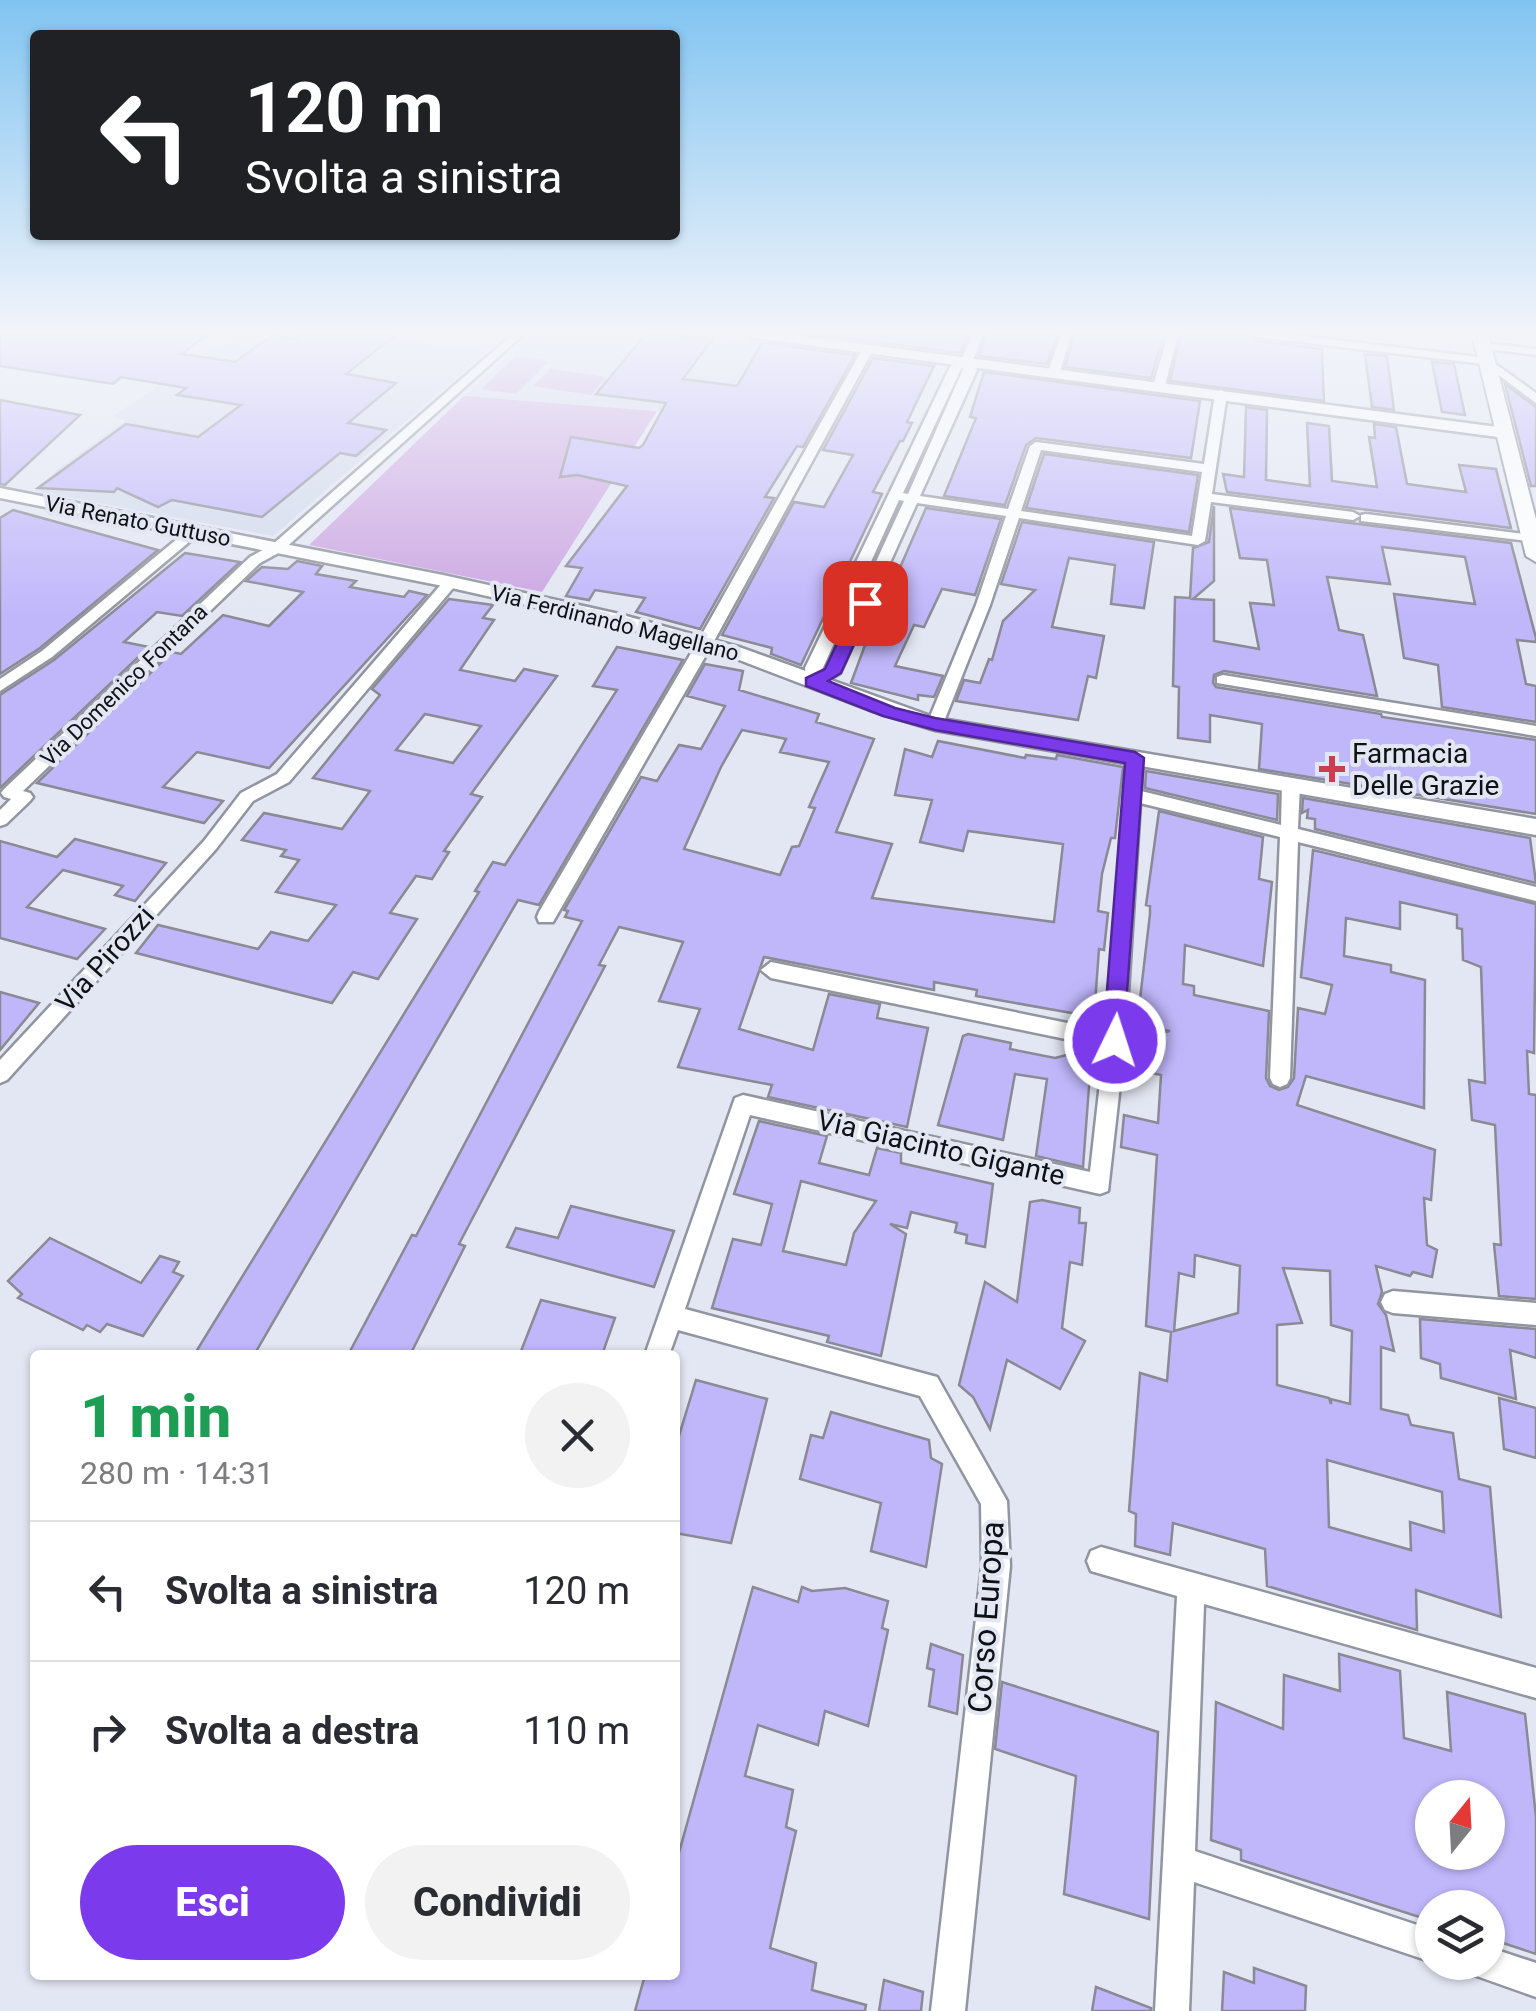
<!DOCTYPE html>
<html lang="it">
<meta charset="utf-8">
<style>
:root{--surface:#fff;--page:#f2f2f3;--text:#2b2b33;--muted:#7c7c81;--line:#e1e1e2;--accent:#7c3aed}
body{margin:0;font-family:Roboto,sans-serif;background:var(--page);color:var(--text);height:100vh;display:flex;flex-direction:column;font-size:38px;white-space:nowrap}
*{box-sizing:border-box;margin:0}
p{font-size:32px;color:var(--muted)}
.icon{flex:none;width:55px;height:55px;fill:none;stroke:currentColor;stroke-width:2;stroke-linecap:round;stroke-linejoin:round}
.map{position:relative;flex:1;overflow:hidden}
.panel{position:absolute;left:30px;top:1350px;width:650px;height:630px;display:flex;flex-direction:column;background:var(--surface);border-radius:10px;box-shadow:0 2px 8px #0004}
.panel>*{flex:none}
.hud{position:absolute;left:30px;top:30px;width:650px;height:210px;border-radius:10px;box-shadow:0 2px 8px #0004;background:#202124;color:#fff;overflow:hidden}
.needle{width:65px;rotate:18deg}
.tools{position:absolute;left:1415px;top:1780px;display:grid;gap:20px}
.tools a{display:grid;place-items:center;width:90px;height:90px;border-radius:50%;background:var(--surface);box-shadow:0 2px 8px #0004;font-size:50px}
.pin{position:absolute;display:grid;place-items:center;width:85px;height:85px;color:#fff;margin:-42px;border-radius:20px;box-shadow:0 5px 15px #0006}
.me{position:absolute;width:110px;margin:-55px;rotate:4deg;stroke-linejoin:round;filter:drop-shadow(0 0 8px #0008)}
.turn{display:flex;align-items:center;gap:35px;height:210px;padding:0 50px;font-size:45px}
.turn .icon{width:130px;height:130px;stroke-width:2.5}
.turn b{display:block;font-size:70px;line-height:85px}
.round{display:grid;place-items:center;flex:none;width:105px;height:105px;border-radius:52px;background:var(--page)}
.summary{display:flex;align-items:center;justify-content:space-between;height:170px;padding:0 50px}
h1{font-size:60px;font-weight:800;line-height:75px;color:#1e9e55}
.cta{display:flex;gap:20px;margin-top:auto;padding:20px 50px}
.cta a{flex:1;height:115px;border-radius:60px;background:var(--accent);color:#fff;font-size:40px;font-weight:800;line-height:115px;text-align:center}
.cta a+a{background:var(--page);color:var(--text)}
ul{padding:0;list-style:none}
li{display:flex;align-items:center;gap:30px;height:140px;padding:0 50px;border-top:2px solid var(--line)}
li div{flex:1}
li b{display:block;font-size:38px}
li em{font-style:normal}
.map>svg:first-child{display:block}
.built{fill:#d3daec}
.green{fill:#cca6e2}
.building{fill:#c0b7fb;stroke:#8a8994;stroke-width:2.5;fill-rule:evenodd}
.lines{fill:none;stroke-linecap:round;stroke-linejoin:round}
.minor-casing{stroke:#91959f;stroke-width:5}
.tertiary-casing{stroke:#91959f;stroke-width:5}
.secondary-casing{stroke:#91959f;stroke-width:4}
.minor{fill:#fff;fill-rule:evenodd}
.tertiary{fill:#fff;fill-rule:evenodd}
.secondary{fill:#fff;fill-rule:evenodd}
.route{fill:#7c3aed;stroke:#51269a;stroke-width:2.5}
.poi-dot{fill:#cd3d4f;stroke:#e3e7f3;stroke-width:4}
.labels{text-anchor:middle;dominant-baseline:central;stroke-width:8;stroke-linejoin:round;paint-order:stroke}
.far-street-label{font-size:22px;fill:#0f1114;stroke:#e3e7f3}
.poi-label{font-size:28px;fill:#0f1114;stroke:#e3e7f3;text-anchor:start}
.street-label{font-size:28px;fill:#0f1114;stroke:#e3e7f3}
.near-street-label{font-size:32px;fill:#0f1114;stroke:#e3e7f3}
</style>
<div class="map">
<svg width="1536" height="2011" viewBox="0 0 1536 2011">
<rect width="100%" height="100%" fill="#e3e7f3"/>
<!-- built -->
<g class="built">
<path d="M234 334H371L486 352 273 536 36 491 58 469 125 421 112 417Z"/>
<path d="M533 334H697L762 342 715 415 464 396Z"/>
</g>
<!-- green -->
<g class="green">
<path d="M516 356 549 361 516 394 481 389Z"/>
<path d="M550 369 606 377 591 395 533 386Z"/>
<path d="M464 396 657 411 542 592 309 545Z"/>
</g>
<!-- building -->
<g class="building">
<path d="M0 334H208L182 354 235 362 273 335 296 339 297 334H397L346 374 396 383 348 423 386 430 356 456 340 453 262 517 172 500 158 507 117 488 114 492 38 488 126 424 198 437 241 405 177 395 186 388 121 377 113 384 0 366Z"/>
<path d="M646 334 713 338 683 379 737 386 762 343 855 355 803 447 797 446 765 497 774 498 700 629 636 612 645 598 595 590 589 600 566 596 582 568 566 566 627 486 577 475 560 477 571 437 639 448 643 445 666 403 596 394Z"/>
<path d="M812 334H969L960 353Z"/>
<path d="M986 334H1045L1057 335 1047 364 979 356Z"/>
<path d="M1075 334H1164L1151 378 1065 367Z"/>
<path d="M1181 334H1249L1257 341 1322 349 1324 401 1170 381Z"/>
<path d="M1365 354 1387 356 1394 410 1372 407Z"/>
<path d="M873 358 934 366 907 422 912 423 903 441H900L873 492 882 494 801 665 771 654 772 648 722 635 794 502 824 507 853 455 823 450Z"/>
<path d="M1432 362 1454 364 1465 415 1442 412Z"/>
<path d="M984 372 1200 401 1191 458 1036 438 1026 445 1005 505 944 496 976 418 970 417Z"/>
<path d="M1505 384 1536 407V486H1531Z"/>
<path d="M0 400 80 415 5 485 0 484Z"/>
<path d="M1246 407 1267 410 1266 480 1310 486 1307 423 1329 426 1332 481 1377 487 1369 437 1375 438 1374 424 1396 427 1407 484 1466 492 1459 465 1496 469 1511 528 1227 492 1223 474 1244 477Z"/>
<path d="M1044 454 1198 475 1189 532 1026 508Z"/>
<path d="M1214 506V581L1193 599 1214 600V641L1259 649 1250 603 1274 605 1267 560 1240 558 1230 508 1511 543 1536 638V642L1517 640 1526 684 1536 686V722L1442 707 1438 665 1404 658 1394 594 1475 604 1465 557 1382 547 1390 584 1327 577 1339 630 1363 635 1377 696 1224 671 1214 675 1213 683 1216 687 1381 714 1382 717 1536 740V814L1259 769 1262 724 1210 715V742L1178 738 1179 687 1173 686 1175 597 1190 598 1193 548 1209 542Z"/>
<path d="M926 508 1001 519 975 595 942 589 924 627 914 625 895 666 943 676 934 697 918 695V700L851 683 884 594 888 595Z"/>
<path d="M13 510 158 550 40 648 0 674V518Z"/>
<path d="M1022 522 1154 542 1144 608 1111 604 1115 565 1069 558 1052 627 1104 636 1096 678 1088 676 1078 720 956 701 964 680 980 683 989 659 992 660 1003 621 1035 590 1001 584Z"/>
<path d="M185 553 240 562 182 616 157 612 124 642 149 647 0 788V695L54 660Z"/>
<path d="M297 561 322 566 316 574 356 581 350 587 404 597 409 591 427 595 269 768 197 752 163 787 223 801 204 823 37 783 172 652 181 654 223 615 269 626 303 592 246 581 262 567 288 569Z"/>
<path d="M449 599 493 605 483 618 494 620 460 670 515 681 524 669 557 676 471 794 482 797 444 851 449 852 432 879 416 876 390 913 417 919 378 979 353 972 332 1003 136 953 158 925 258 949 271 932 308 941 336 905 276 892 299 860 281 856 286 850 242 840 264 813 342 829 370 791 313 778 380 695 372 689ZM425 714 481 726 453 763 396 750Z"/>
<path d="M617 647 683 660 539 905 518 900 254 1355H194L479 892 475 891 493 862 505 865 617 690 593 686Z"/>
<path d="M705 664 743 671 739 690 819 714 816 722 874 739 836 832 892 844 872 898 1054 922 1063 844 968 831 963 851 920 842 932 800 895 795 905 749 932 757 938 741 1025 758 1026 755 1056 759 1057 755 1123 767 1115 838H1111L1102 874 1098 911 1108 913 1104 950 1099 949 1094 1017 976 996 977 990 934 982V990L764 957 739 1029 813 1050 829 994 880 1004 877 1018 928 1028 907 1127 768 1097 772 1085 678 1067 700 1009 659 1001 683 942 619 927 599 965 605 966 459 1244 465 1246 410 1355H348L412 1235 416 1236 582 921 565 917 568 911 564 910 641 777 657 781 679 745 701 749 725 706 687 696ZM742 730 786 739 780 752 829 762 809 807 815 808 799 846 792 847 780 875 684 849 721 767Z"/>
<path d="M1146 771 1278 794 1277 820 1145 788Z"/>
<path d="M1303 798 1530 838 1536 883 1315 829V819L1307 818 1308 810 1302 813Z"/>
<path d="M1159 811 1263 837 1259 879 1272 882 1263 966 1185 945 1183 984 1194 986V995L1269 1011 1266 1078 1270 1086 1279 1090 1288 1087 1294 1078 1298 1008 1325 1014 1332 985 1301 977 1313 850 1536 904 1534 1053 1527 1051 1529 1094 1536 1095V1299L1499 1296 1494 1244 1501 1245 1495 1125 1472 1120 1469 1080 1485 1083 1481 967 1463 960 1462 929 1457 928V915L1400 902V929L1346 918 1344 956 1391 965V972L1425 980 1424 1108 1306 1076 1297 1105 1435 1150 1431 1200 1424 1198 1427 1245 1437 1250 1432 1277 1413 1272 1410 1276 1376 1266 1382 1292 1378 1304 1386 1315 1394 1351 1381 1347V1409L1408 1415 1411 1425 1453 1433 1459 1479 1490 1487 1501 1617 1416 1590 1417 1630 1267 1586 1265 1549 1173 1523 1170 1555 1135 1546 1136 1514 1129 1511 1140 1373 1167 1381 1171 1332 1146 1326 1157 1155 1121 1147 1124 1115 1158 1123 1161 1075 1127 1068 1130 1040 1170 1031 1137 1025 1150 914V906L1146 905ZM1195 1255 1240 1266 1238 1313 1174 1331 1179 1273 1194 1277ZM1283 1268 1330 1271 1331 1325 1352 1331 1350 1404 1331 1399V1404L1329 1398 1277 1385V1325L1302 1323ZM1327 1460 1442 1492 1444 1532 1410 1522 1411 1550 1329 1527Z"/>
<path d="M75 839 166 863 135 901 115 895 123 886 63 870 27 907 105 929 77 959 0 938V841L57 857Z"/>
<path d="M0 992 39 1003 0 1050Z"/>
<path d="M968 1034 1011 1043 1010 1049 1055 1058 1078 1052 1091 1060 1083 1167 1036 1156 1047 1079 1015 1074 1003 1140 938 1125 963 1036Z"/>
<path d="M759 1121 827 1136 819 1163 869 1175 877 1148 901 1153V1163L993 1184 985 1247 966 1243 967 1235 955 1232 957 1223 911 1212 907 1228 890 1224 906 1234 881 1356 827 1342 829 1336 712 1308 733 1239 761 1245 772 1204 734 1194ZM801 1181 876 1201 854 1233 846 1265 783 1251Z"/>
<path d="M1042 1200 1080 1208 1079 1223H1086L1082 1265 1070 1262 1062 1328 1085 1341 1060 1389 1007 1360 990 1429 973 1397 959 1385 985 1282 1017 1302 1030 1202Z"/>
<path d="M571 1206 674 1231 654 1287 507 1247 516 1228 558 1238Z"/>
<path d="M50 1238 141 1283 160 1256 179 1262 173 1272 183 1276 143 1336 107 1324 100 1332 87 1325 83 1330 18 1298 22 1294 8 1281Z"/>
<path d="M541 1300 615 1318 602 1355 521 1351Z"/>
<path d="M1420 1319 1536 1329V1358L1510 1350 1516 1399 1441 1378 1440 1364 1421 1358Z"/>
<path d="M696 1380 767 1399 731 1543 675 1533V1449Z"/>
<path d="M1499 1398 1536 1408V1458L1504 1449Z"/>
<path d="M831 1412 929 1440 931 1458 942 1464 926 1567 871 1551 881 1503 800 1479 811 1435 823 1438Z"/>
<path d="M753 1587 798 1602 802 1587 812 1591 845 1588 888 1601 882 1628 888 1630 868 1726 825 1711 818 1745 758 1725 745 1776 793 1790 786 1827 796 1831 770 1948 816 1963 812 1990 866 2005 865 2011H635L645 1975H675V1867Z"/>
<path d="M931 1644 963 1655 957 1714 929 1706 934 1670 927 1668Z"/>
<path d="M1339 1654 1400 1671 1404 1738 1451 1751 1447 1692 1525 1714 1536 1817V1954L1488 1938V1908H1432V1921L1241 1860V1850L1211 1840 1216 1702 1283 1729 1284 1675 1340 1691ZM1432 1798H1488V1852H1432Z"/>
<path d="M1002 1682 1158 1732 1149 1919 1064 1894 1076 1776 995 1749Z"/>
<path d="M1254 1968 1306 1986 1305 2011H1222L1224 1972 1254 1983Z"/>
<path d="M884 1980 923 1992 921 2011H879Z"/>
<path d="M1096 1987 1151 2008V2011H1092Z"/>
</g>
<g class="lines">
<!-- minor casing -->
<g class="minor-casing">
<g id="minor">
<path d="M513 334H524L282 551 260 563 23 791 30 793 33 797 30 801 6 824 0 826V810L11 799 4 797 1 793 4 789 250 557 272 545Z"/>
<path d="M973 334H983L973 360 977 370 920 496 1008 509 1030 446 1036 442 1204 464 1215 394 1221 390 1227 394 1212 494 1353 512 1360 516 1353 520 1211 502 1205 541 1198 545 1019 518 990 605 943 724 935 729 927 724 976 605 1006 516 917 503 840 673 819 685H807L805 668 950 367 962 358ZM964 367 908 494 903 493 961 369ZM1041 450 1202 472 1192 536 1021 511ZM899 500 904 501 826 670 821 672Z"/>
<path d="M1061 334H1071L1060 372 1054 375 1048 372Z"/>
<path d="M1168 334H1178L1165 386 1159 390 1153 386Z"/>
<path d="M1252 334H1284L1487 358 1536 393V403L1484 364 1257 337Z"/>
<path d="M1483 343 1536 349V355L1479 348V344Z"/>
<path d="M864 346 874 348 713 643 553 922H539L537 917 539 912 697 643Z"/>
<path d="M1366 514 1532 535 1536 536V542L1361 521V515Z"/>
<path d="M189 529 201 532 52 657 0 691V679L42 651Z"/>
<path d="M449 580 456 584 454 587 289 782 253 801 216 849 7 1080 0 1083V1060L204 841 241 793 277 774 444 581Z"/>
<path d="M1223 675 1536 726V736L1217 683V677Z"/>
<path d="M1135 753 1143 758 1141 791 1281 825 1282 784 1291 778 1300 784 1298 829 1536 887V901L1298 842 1290 1078 1287 1084 1280 1087 1273 1084 1270 1078 1280 837 1140 803 1125 1041 1108 1191 1100 1194 750 1115 685 1309 937 1377 1007 1501 1010 1566 965 2011H931L982 1566 981 1504 920 1396 678 1330 669 1355H645L735 1098 743 1095 1090 1172 1104 1047 771 978 761 970 771 962 1106 1031 1127 758Z"/>
<path d="M1393 1291 1536 1303V1325L1393 1313 1385 1310 1381 1302 1385 1294Z"/>
<path d="M1101 1547 1536 1668V1698L1204 1604 1195 1851 1432 1930V1962L1194 1882 1189 2011H1155L1177 1596 1091 1571 1087 1561 1091 1551Z"/>
<path d="M1488 1947 1536 1963V1997L1471 1974 1467 1962H1488Z"/>
</g>
</g>
<!-- tertiary casing -->
<g class="tertiary-casing">
<g id="tertiary">
<path d="M747 334H784L1505 428 1513 433 1505 438 754 338Z"/>
<path d="M0 488 443 575 619 614 742 648 936 718 1536 819V835L935 730 870 710 729 656 615 625 443 586 0 498Z"/>
</g>
</g>
<!-- secondary casing -->
<g class="secondary-casing">
<path id="secondary" d="M1472 334H1488L1536 519V562L1526 556Z"/>
</g>
<!-- minor -->
<use href="#minor" class="minor"/>
<!-- tertiary -->
<use href="#tertiary" class="tertiary"/>
<!-- secondary -->
<use href="#secondary" class="secondary"/>
</g>
<!-- sky -->
<linearGradient id="sky" x2="0" y2="1"><stop stop-color="#81c4f1"/><stop offset="0.54" stop-color="#f2f4fa"/><stop offset="1" stop-color="#f2f4fa" stop-opacity="0"/></linearGradient>
<rect width="1536" height="615" fill="url(#sky)"/>
<!-- route -->
<path class="route" d="M865 598 873 603 841 673 828 681 895 708 935 718 1135 752 1144 758 1123 1048H1107L1103 1041 1125 763 935 730 883 716 806 686V678L825 669 856 603Z"/>
<!-- markers -->
<path class="poi-dot" d="M1327 754h10v10h10v10h-10v10h-10v-10h-10v-10h10z"/>
<g class="labels">
<!-- far-street labels -->
<g class="far-street-label">
<text transform="translate(138 521) rotate(11)">Via Renato Guttuso</text>
<text transform="translate(615 623) rotate(14)">Via Ferdinando Magellano</text>
<text transform="translate(124 685) rotate(-44)">Via Domenico Fontana</text>
</g>
<!-- poi labels -->
<g class="poi-label">
<text x="1352" y="753">Farmacia<tspan x="1352" dy="32">Delle Grazie</tspan></text>
</g>
<!-- street labels -->
<g class="street-label">
<text transform="translate(105 959) rotate(-48)">Via Pirozzi</text>
<text transform="translate(941 1148) rotate(13)">Via Giacinto Gigante</text>
</g>
<!-- near-street labels -->
<g class="near-street-label">
<text transform="translate(986 1617) rotate(-86)">Corso Europa</text>
</g>
</g>
</svg>
<div class="tools">
<a><svg class="needle" viewBox="-14 -14 28 28"><path d="M0-13l5 13h-10z" fill="#e53935"/><path d="M0 13l5-13h-10z" fill="#7c7c81"/></svg></a>
<a><svg class="icon" aria-label="layers" viewBox="0 0 24 24"><path d="M12 4l9 5-9 5-9-5zM3 14l9 5 9-5"/></svg></a>
</div>
<div class="pin" style="left:865px;top:603px;background:#d93025"><svg class="icon" aria-label="arrive" viewBox="0 0 24 24"><path d="M6 21V4h12l-3 4 3 4H6"/></svg></div>
<svg class="me" style="left:1115px;top:1041px" viewBox="-20 -20 40 40"><circle r="17" fill="#7c3aed" stroke="#fff" stroke-width="3"/><path d="M0-11L8 9 0 5-8 9z" fill="#fff"/></svg>
<div class="hud">
<div class="turn"><svg class="icon" aria-label="left" viewBox="0 0 24 24"><path d="M17 20v-9H6M10 6l-5 5 5 5"/></svg><div><b>120 m</b>Svolta a sinistra</div></div>
</div>
<section class="panel">
<div class="summary"><div><h1>1 min</h1><p>280 m · 14:31</p></div><a class="round"><svg class="icon" aria-label="close" viewBox="0 0 24 24"><path d="M6 6l12 12M18 6L6 18"/></svg></a></div>
<ul>
<li><svg class="icon" aria-label="left" viewBox="0 0 24 24"><path d="M17 20v-9H6M10 6l-5 5 5 5"/></svg><div><b>Svolta a sinistra</b></div><em>120 m</em></li>
<li><svg class="icon" aria-label="right" viewBox="0 0 24 24"><path d="M7 20v-9h11M14 6l5 5-5 5"/></svg><div><b>Svolta a destra</b></div><em>110 m</em></li>
</ul>
<div class="cta"><a>Esci</a><a>Condividi</a></div>
</section>
</div>
